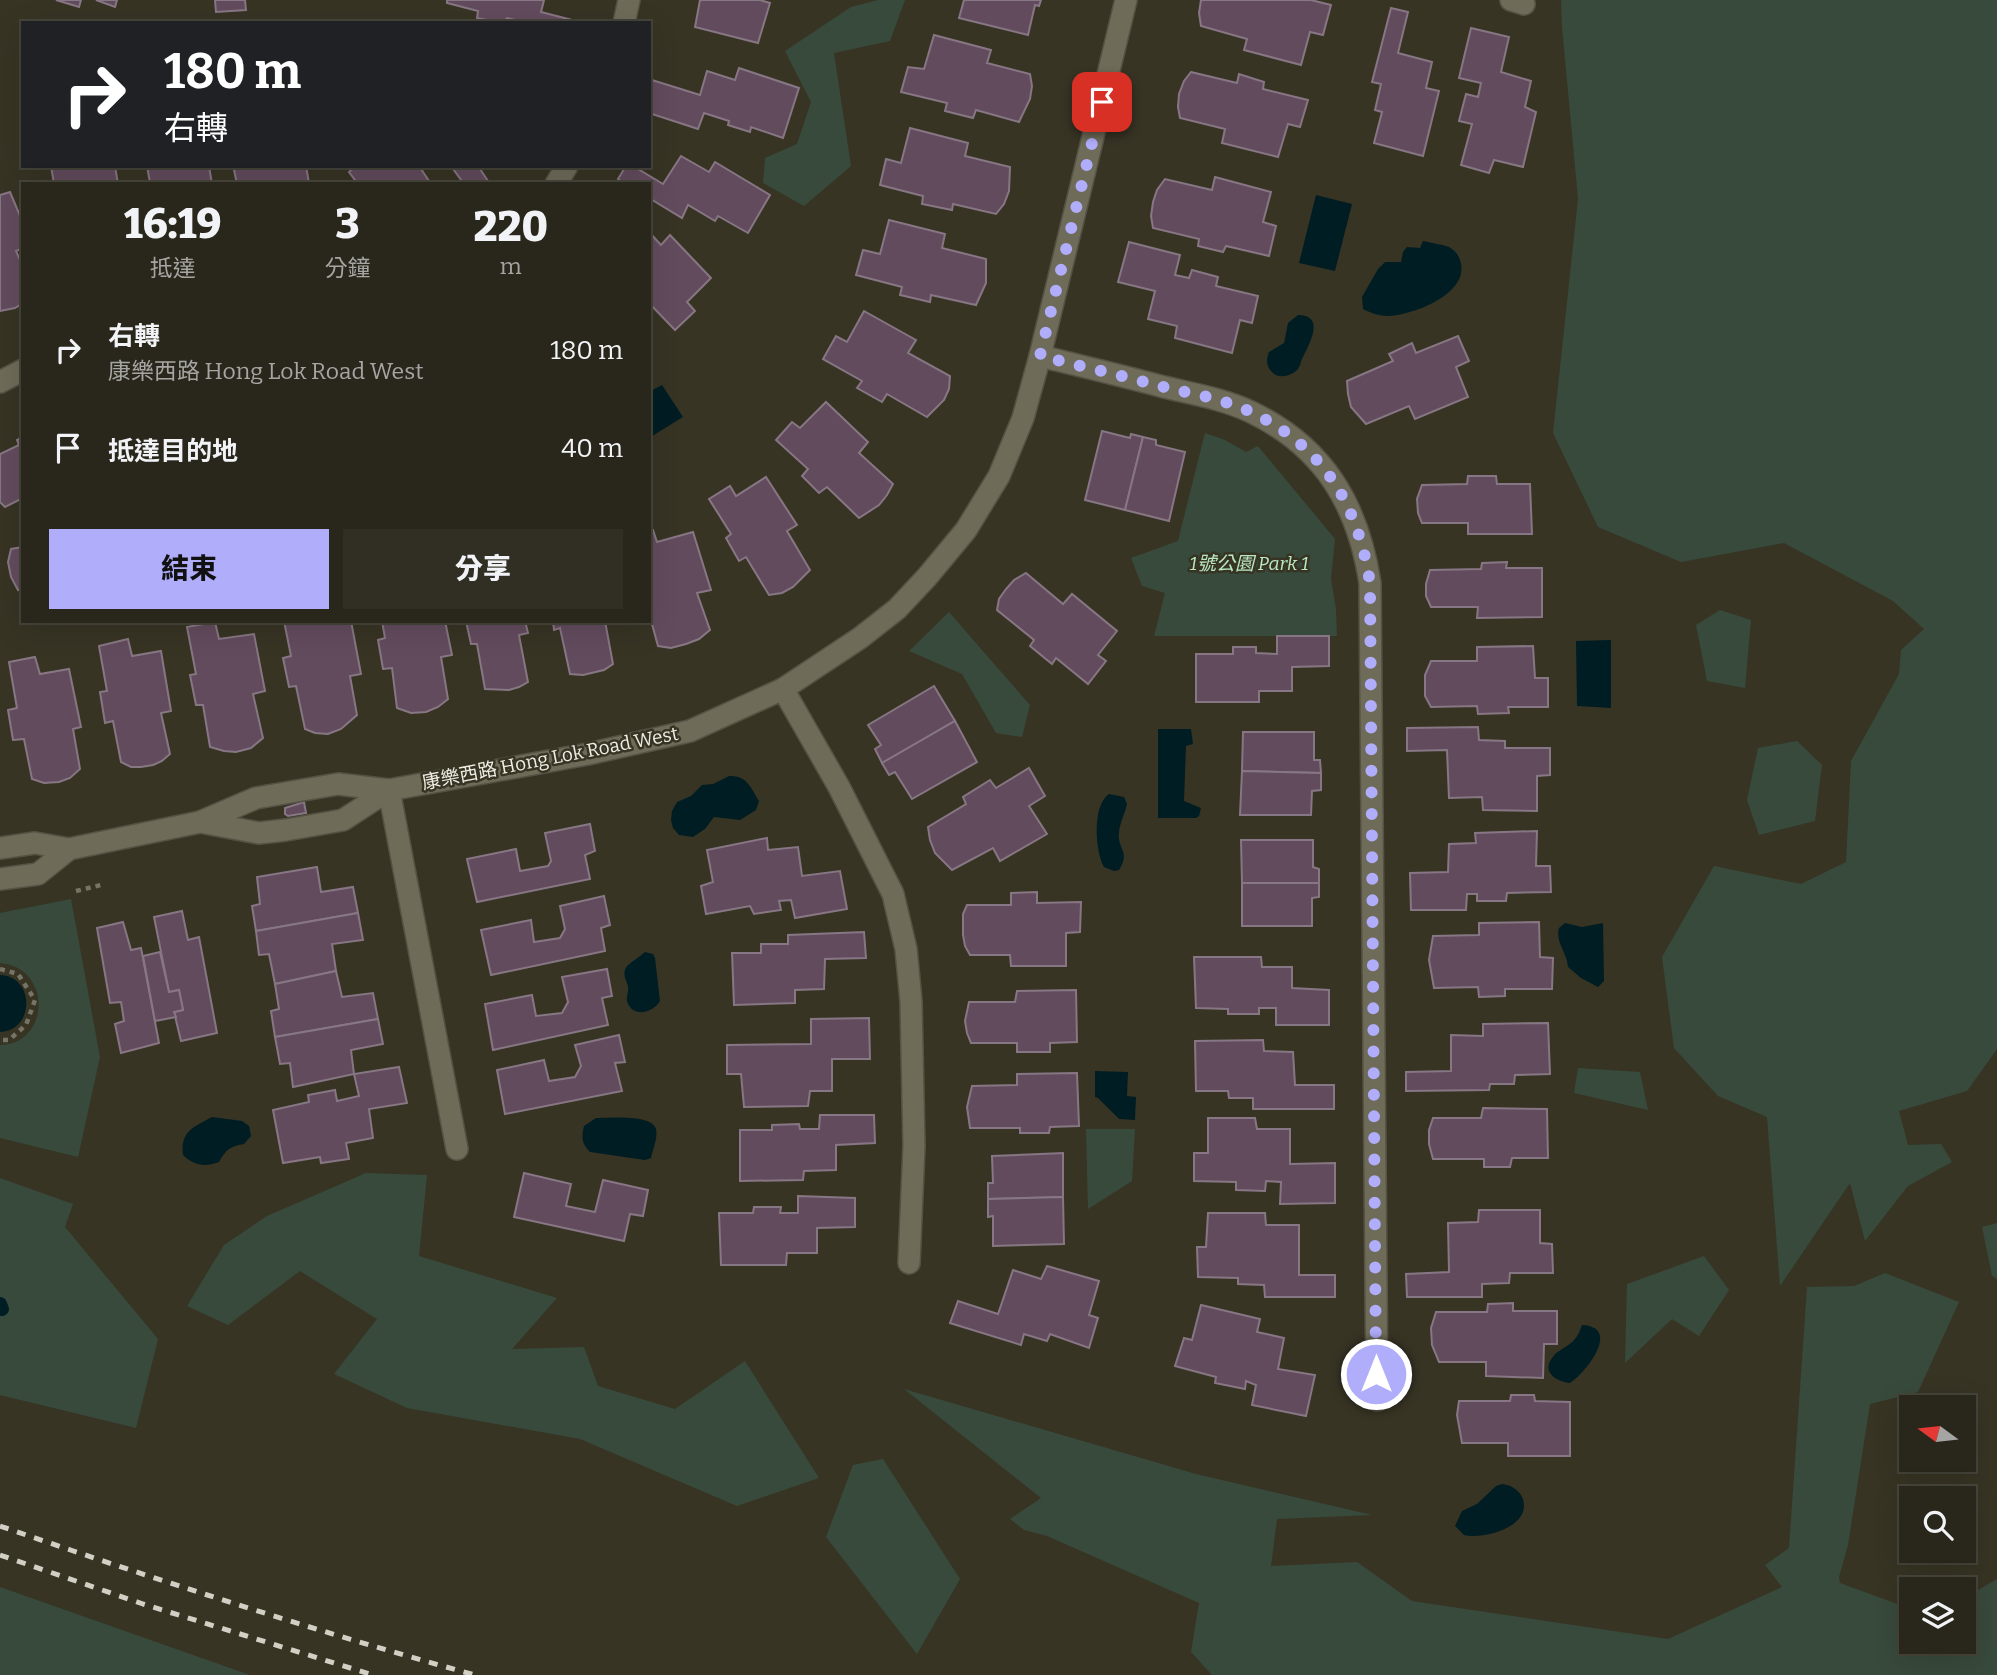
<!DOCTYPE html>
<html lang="zh-TW">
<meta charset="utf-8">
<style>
:root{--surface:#29271b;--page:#312f24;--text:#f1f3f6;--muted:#a5a5a3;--line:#45443a;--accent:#b0adfa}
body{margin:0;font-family:Bitter,"Noto Sans TC",serif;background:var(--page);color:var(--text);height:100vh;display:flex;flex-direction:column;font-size:26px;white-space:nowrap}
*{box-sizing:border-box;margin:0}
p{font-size:23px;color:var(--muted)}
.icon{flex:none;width:38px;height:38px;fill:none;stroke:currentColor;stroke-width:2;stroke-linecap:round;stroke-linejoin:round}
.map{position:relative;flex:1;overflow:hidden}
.details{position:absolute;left:21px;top:182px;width:630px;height:441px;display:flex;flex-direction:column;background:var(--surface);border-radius:0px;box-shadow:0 7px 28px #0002,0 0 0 2px var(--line)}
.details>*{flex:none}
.hud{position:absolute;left:21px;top:21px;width:630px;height:147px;border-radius:0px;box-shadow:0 7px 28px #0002,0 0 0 2px var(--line);background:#202124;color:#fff;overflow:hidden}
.needle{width:46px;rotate:285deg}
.tools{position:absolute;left:1899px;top:1395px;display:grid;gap:14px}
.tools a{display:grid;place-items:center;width:77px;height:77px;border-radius:0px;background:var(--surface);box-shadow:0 7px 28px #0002,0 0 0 2px var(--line);font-size:35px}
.pin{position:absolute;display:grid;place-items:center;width:60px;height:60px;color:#fff;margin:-30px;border-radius:14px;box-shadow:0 4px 10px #0006}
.me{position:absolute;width:77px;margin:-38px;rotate:0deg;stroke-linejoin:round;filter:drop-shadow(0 0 5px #0008)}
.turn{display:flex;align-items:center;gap:24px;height:147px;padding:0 28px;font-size:32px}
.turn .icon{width:91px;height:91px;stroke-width:2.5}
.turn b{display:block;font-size:49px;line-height:60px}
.eta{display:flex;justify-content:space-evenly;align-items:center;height:119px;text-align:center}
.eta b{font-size:42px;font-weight:800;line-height:49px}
.button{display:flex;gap:14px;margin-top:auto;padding:14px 28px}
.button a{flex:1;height:80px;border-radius:0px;background:var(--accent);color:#111;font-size:28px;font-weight:800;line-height:80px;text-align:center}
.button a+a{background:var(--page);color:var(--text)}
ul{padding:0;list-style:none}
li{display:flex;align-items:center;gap:21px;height:98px;padding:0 28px}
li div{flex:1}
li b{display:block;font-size:26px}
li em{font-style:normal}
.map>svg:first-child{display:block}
.green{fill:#384a3c}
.water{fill:#001d23}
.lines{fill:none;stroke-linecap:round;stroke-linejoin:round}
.stream{stroke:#001d23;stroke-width:14}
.building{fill:#624b5d;stroke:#877683;stroke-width:2}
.minor-casing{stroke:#555244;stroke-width:24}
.path{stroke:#767466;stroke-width:4.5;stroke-dasharray:5 5;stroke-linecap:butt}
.minor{stroke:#6f6b59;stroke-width:21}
.rail{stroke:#d2d0c5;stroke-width:5;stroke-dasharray:9 9;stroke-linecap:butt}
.route{stroke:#b0adfa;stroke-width:12;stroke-dasharray:0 21.6}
.labels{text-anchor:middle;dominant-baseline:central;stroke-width:5;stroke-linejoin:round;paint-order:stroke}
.park-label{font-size:19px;font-style:italic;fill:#b9e8c3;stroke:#373424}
.street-label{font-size:19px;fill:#efede3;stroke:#373424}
</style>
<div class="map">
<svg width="1997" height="1675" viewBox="0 0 1997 1675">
<rect width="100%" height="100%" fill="#373424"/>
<!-- green -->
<g class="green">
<path d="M878 0H905L890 41 834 53 851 166 804 206 763 183 765 158 797 144 811 102 785 51 851 7Z"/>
<path d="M1561 0H1997V1049L1967 1091 1899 1111 1908 1145 1941 1144 1952 1162 1908 1186 1865 1241 1850 1183 1780 1286 1767 1117 1718 1096 1674 1048 1662 957 1714 866 1801 884 1846 862 1851 761 1899 674 1901 650 1924 629 1893 601 1784 543 1681 562 1598 527 1553 433 1578 199 1562 27Z"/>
<path d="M1205 433 1225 440 1246 452 1258 446 1335 539 1331 579 1336 609 1337 636H1154L1165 593 1142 586 1131 558 1178 541Z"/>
<path d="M1720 610 1751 620 1745 688 1707 681 1696 625Z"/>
<path d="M949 612 1030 705 1022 737 996 733 962 674 909 651Z"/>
<path d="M1797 741 1822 765 1815 821 1759 835 1747 800 1758 748Z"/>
<path d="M71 899 100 1057 78 1157 0 1138V1045C49 1045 54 968 0 963V913Z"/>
<path d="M1578 1068 1640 1072 1648 1110 1574 1093Z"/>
<path d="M1086 1129H1135L1132 1181 1088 1209Z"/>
<path d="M366 1173 427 1175 419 1256 557 1298 512 1349 584 1347 598 1386 675 1409 745 1361 819 1478 737 1506 580 1439 407 1408 334 1374 377 1319 300 1271 228 1325 187 1306 224 1245 267 1216Z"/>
<path d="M0 1178 73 1204 65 1227 158 1339 136 1428 0 1395Z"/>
<path d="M1997 1223V1279L1992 1276 1982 1227Z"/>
<path d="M1704 1256 1729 1290 1699 1336 1672 1319 1625 1363 1627 1284Z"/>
<path d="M1885 1273 1959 1302 1918 1392 1870 1404 1848 1545 1839 1577 1840 1583 1911 1609V1642H1964V1598L1997 1579V1675H1212L1191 1652 1199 1603 1047 1536 1024 1530 1010 1519 1041 1498 904 1389 1196 1474 1372 1515 1277 1519 1271 1566 1357 1562 1412 1601 1668 1639 1782 1587 1765 1565 1789 1548 1807 1287 1854 1286Z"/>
<path d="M883 1459 960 1579 917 1654 826 1537 853 1465Z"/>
<path d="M0 1587 250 1675H0Z"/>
</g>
<!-- water -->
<g class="water">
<path d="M1316 195 1352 204 1335 271 1299 263Z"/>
<path d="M1423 241C1431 243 1441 244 1449 247 1456 251 1460 257 1461 264 1467 295 1412 315 1388 316 1379 316 1371 313 1363 309L1362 297 1378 269 1385 262H1401L1403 252 1407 247 1420 248Z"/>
<path d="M1298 315C1327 315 1308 346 1302 359 1300 363 1301 365 1298 369 1292 376 1279 379 1273 373 1266 367 1266 360 1269 352L1284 343 1288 323Z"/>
<path d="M662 385 683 417 649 438V392Z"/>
<path d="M1611 640V708L1577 706 1576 641Z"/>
<path d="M1158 729H1191L1193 744 1186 746 1184 801 1201 808 1199 816 1196 818H1158Z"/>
<path d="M729 776C747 775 751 788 759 801L756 810 740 820 714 817 705 829 693 837 679 835 673 828 671 820 672 811 677 802 691 796 702 785 713 784Z"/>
<path d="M1109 794 1124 797 1127 804C1125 813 1120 823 1119 832 1117 849 1131 852 1119 870L1114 871 1104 867C1095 851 1092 805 1109 794Z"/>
<path d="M1565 923 1582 927 1603 923 1604 981 1598 987 1581 978 1568 967C1567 952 1555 942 1559 928Z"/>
<path d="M645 952 653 954 655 958 660 1001C654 1012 635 1018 628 1004 625 998 629 993 628 987 627 980 621 974 627 966 632 961 640 957 645 952Z"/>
<path d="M0 975C35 976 35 1031 0 1032Z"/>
<path d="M1095 1071 1128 1072 1127 1096 1136 1097 1135 1120 1119 1119 1098 1098 1095 1097Z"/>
<path d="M212 1117 242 1121 249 1126 251 1136 244 1144C230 1146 226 1150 219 1162 204 1167 195 1166 183 1155 180 1131 194 1127 212 1117Z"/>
<path d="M596 1118C609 1118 652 1114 656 1129 658 1138 653 1149 651 1158L645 1160 590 1152C582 1144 581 1138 584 1126Z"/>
<path d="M1582 1325C1622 1327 1586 1373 1570 1383 1558 1382 1541 1373 1552 1358 1557 1350 1568 1347 1574 1340 1578 1336 1580 1331 1582 1325Z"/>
<path d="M1502 1484C1510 1485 1516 1488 1521 1495 1537 1525 1485 1540 1464 1535L1455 1526 1462 1511 1477 1504 1496 1486Z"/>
</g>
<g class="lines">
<!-- stream -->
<path class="stream" d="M0 1304 2 1309"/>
</g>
<!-- building -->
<g class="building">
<path d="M56 0H81L79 7Z"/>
<path d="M96 0H117L115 7Z"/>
<path d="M215 0H245L246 10 216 12Z"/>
<path d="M447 0H544L541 12 580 22 520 23V21L507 18 502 23 477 18 478 11 447 3Z"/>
<path d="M700 0H760L770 3 758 43 695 27Z"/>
<path d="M964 0H1041L1039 6 1035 5 1028 35 959 18Z"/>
<path d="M1201 0H1311L1331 5 1323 35 1310 32 1301 65 1244 50 1247 39 1201 26 1199 13Z"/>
<path d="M1391 8 1408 12 1398 53 1432 62 1426 88 1439 91 1423 156 1374 143 1382 112 1375 110 1381 84 1372 82Z"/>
<path d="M1471 28 1509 37 1501 72 1531 81 1525 107 1536 112 1523 167 1494 160 1489 173 1461 165 1472 124 1459 121 1466 94 1478 97 1481 83 1459 78Z"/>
<path d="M934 35 991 50 987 63 1030 74 1032 86 1030 99 1019 122 976 110 973 118 945 111 947 103 901 92 908 67 924 69Z"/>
<path d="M739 68 799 88 783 138 751 127 750 132 728 125 729 121 704 113 698 129 649 113V89L652 80 700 95 707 71 735 80Z"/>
<path d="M1191 72 1237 83 1239 74 1264 82 1263 89 1308 100 1300 127 1288 124 1278 157 1222 143 1225 129 1180 118 1178 107 1179 94 1184 81Z"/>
<path d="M910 128 968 143 965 156 1010 167 1009 191 1004 204 996 214 953 204 952 210 922 204 923 196 880 185 886 159 901 163Z"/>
<path d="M681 156 709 172 715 162 770 195 748 233 718 216 715 221 688 205 682 218 649 198V184H625L618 179 626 166H633L663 184Z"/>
<path d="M51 166H79V169L93 166H115L118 184H54Z"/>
<path d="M147 166H209L212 184H148L150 183Z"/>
<path d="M306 166 309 183 304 184H237L234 170 243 166Z"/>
<path d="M355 166H419L431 184H358L349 172Z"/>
<path d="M451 166H478L490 184H464Z"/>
<path d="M1215 177 1271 192 1263 222 1276 226 1269 256 1226 246 1223 252 1198 246 1199 239 1153 228 1151 216 1153 202 1157 190 1165 179 1212 190Z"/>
<path d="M10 192 23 223V248L16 251 23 267V303L15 308 0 311V195Z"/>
<path d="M889 220 945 234 942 248 986 259V283L976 305 931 295 930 302 900 295 902 287 856 275 863 250 880 254Z"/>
<path d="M649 232 661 245 670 235 711 278 687 302 695 311 675 330 649 303Z"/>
<path d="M1129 242 1180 255 1175 275 1189 278 1192 270 1218 277 1216 286 1258 296 1252 323 1240 320 1232 353 1175 338 1177 326 1148 319 1155 291 1118 282Z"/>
<path d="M864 311 916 340 908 353 950 376 949 389 944 400 927 417 887 394 882 402 857 388 862 381 823 359 836 336 847 342Z"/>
<path d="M1458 336 1469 361 1456 367 1468 397 1415 419 1409 406 1366 424 1351 407 1348 394 1347 381 1393 361 1389 354 1412 343 1416 353Z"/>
<path d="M826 402 868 442 859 453 893 484 887 495 879 505 859 518 827 487 819 493 802 476 808 469 776 440 792 422 800 428Z"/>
<path d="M1102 431 1130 438 1131 434 1143 437 1125 510 1085 500Z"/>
<path d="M23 437V498L5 507 0 502V454L19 445 17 440Z"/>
<path d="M1143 437 1156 440V445L1185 452 1169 521 1125 510Z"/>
<path d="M1468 476H1496L1497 484H1530L1532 534H1468V523H1422L1418 513 1417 499 1422 485 1467 484Z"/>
<path d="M766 477 797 525 787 531 810 570 793 587 782 593 769 595 746 557 739 561 726 538 731 534 709 499 730 486 736 496Z"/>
<path d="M649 530H653L657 542 693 532 711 590 697 593 710 630 699 639 686 644 671 648 658 646 649 613Z"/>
<path d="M23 547V589L18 590 11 577 8 562 11 549Z"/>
<path d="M1507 562 1506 568H1542V617L1477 618 1478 607H1431L1426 596V584L1430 570 1481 569 1482 563Z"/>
<path d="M1026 573 1063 604 1072 594 1117 631 1098 655 1106 661 1088 684 1056 658 1052 664 1030 646 1034 640 997 610 999 599 1006 589 1014 580Z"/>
<path d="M284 621H351L361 674 350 676 357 715 341 729 328 734 315 733 305 729 296 686 289 687 283 658 291 656Z"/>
<path d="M382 621H445L452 655 441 657 448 699 438 707 426 712 411 713 397 708 392 668 383 669 378 640 385 638Z"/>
<path d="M466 621H525L528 633 519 635 528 682 519 687 509 690 485 689 477 644H471Z"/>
<path d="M553 621H605L613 664 604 670 583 675 570 674 560 628 554 630Z"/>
<path d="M215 622 219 639 254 634 265 691 253 694 263 738 251 748 236 752 224 751 210 747 203 705H196L190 675 196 674 187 627Z"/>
<path d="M1277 636H1329V666L1292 667V691H1259V702H1196V654H1233V647H1256V653L1277 654Z"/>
<path d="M128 639 132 656 161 651 171 711 161 713 170 754 162 761 153 765 141 767H131L121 762 113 721 105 723 100 692 107 691 99 646Z"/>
<path d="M1533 646 1535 678H1548V707H1508L1509 713 1478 714 1477 706 1431 707 1425 696V675L1431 661H1477V647Z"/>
<path d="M35 657 40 674 69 669 81 727 73 729 80 769 70 778 59 782 44 783 32 779 24 739 13 740 8 710 17 708 9 662Z"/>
<path d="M934 686 955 721 882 763 875 749 881 745 868 725Z"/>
<path d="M955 721 977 762 912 799 895 772 889 775 882 763Z"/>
<path d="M1478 727 1479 740 1505 741V748H1550V775L1537 776V811L1483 810 1482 797 1449 798 1447 750 1407 751V728Z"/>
<path d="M1243 732H1314V760H1320L1321 773 1242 771Z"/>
<path d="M1029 768 1045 796 1029 806 1047 834 1000 861 993 848 952 870 935 853 930 840 928 827 966 804 963 797 990 780 996 788Z"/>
<path d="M1242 771 1321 773V790L1312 791 1311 815H1240Z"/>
<path d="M304 802 306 813 288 816 285 814V808Z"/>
<path d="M590 824 595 851 585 855 590 879 477 902 467 859 516 849 520 871 548 866 551 861 545 833Z"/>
<path d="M1537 831 1536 866H1550L1551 892 1507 893 1506 901H1477V894H1467L1466 910H1411L1410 873 1448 872 1449 844 1476 843 1475 833Z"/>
<path d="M767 838 768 850 798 847 802 876 840 871 847 909 795 918 791 900 779 901 781 910 754 914 750 906 706 914 701 886 713 882 707 850Z"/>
<path d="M1241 840H1313V867L1319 869V883H1242Z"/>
<path d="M317 867 321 892 353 887 358 913 256 931 252 906 260 904 257 877Z"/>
<path d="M1242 883H1319V897L1312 898V926H1242Z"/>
<path d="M1037 892V903L1081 902 1080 932 1066 933V966H1011L1010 955H970L965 946 963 935V914L967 905H1011V893Z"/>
<path d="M604 896 610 925 601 928 605 951 491 975 481 930 531 920 534 942 560 938 565 929 560 906Z"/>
<path d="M182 911 188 940 199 937 217 1033 181 1041 174 1012 183 1010 179 990 169 992 154 917Z"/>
<path d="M358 913 363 940 332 944 336 971 275 984 269 954 259 955 256 931Z"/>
<path d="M123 922 131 950 141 948 159 1043 121 1053 115 1024 124 1021 121 1002 110 1003 97 928Z"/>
<path d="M1539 922 1540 957 1553 958 1552 989H1505V996L1479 997 1478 987 1434 988 1429 960 1433 936 1479 935V923Z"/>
<path d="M864 932 866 958 825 959 824 989 795 990V1003L734 1005 732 953H761V944H788V935Z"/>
<path d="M160 952 169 992 179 990 183 1010 174 1012 176 1017 155 1021 143 956Z"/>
<path d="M1194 957H1261L1262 967H1292V988L1329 990V1025H1276V1008H1259V1014H1228V1009L1196 1008Z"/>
<path d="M607 969 612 996 602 998 608 1025 493 1050 485 1004 532 995 536 1016 562 1013 568 1002 562 977Z"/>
<path d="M336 971 342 997 373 993 378 1019 275 1037 271 1011 279 1009 275 984Z"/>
<path d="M1076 990 1077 1042 1050 1043V1052H1017V1043H971L967 1033 965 1021 969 1002H1015L1017 991Z"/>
<path d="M869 1018 870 1059H832V1091H810L808 1106 744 1107 741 1074H727V1045L811 1044V1019Z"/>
<path d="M378 1019 383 1044 351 1050 354 1074 293 1087 290 1063 280 1064 275 1037Z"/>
<path d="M1548 1023 1550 1074 1515 1075 1514 1084H1490L1489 1090 1406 1091V1072L1451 1071V1035L1483 1036V1024Z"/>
<path d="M619 1035 625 1062 615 1063 622 1091 505 1114 497 1070 544 1060 549 1081 575 1077 581 1066 575 1045Z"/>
<path d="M1263 1040 1264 1051 1293 1052 1295 1085H1334V1109H1253V1098H1229L1228 1091H1196L1195 1041Z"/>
<path d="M399 1067 407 1103 369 1109 373 1138 346 1143 349 1159 321 1163 320 1157 283 1163 273 1110 309 1102 308 1095 335 1090 337 1101 359 1096 354 1074Z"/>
<path d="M1077 1073 1079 1126 1050 1127 1049 1133H1020V1128H970L967 1107 972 1086 1017 1085V1074Z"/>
<path d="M1483 1108 1547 1109 1548 1158H1512L1510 1167H1484V1159H1433L1429 1144V1130L1433 1118H1481Z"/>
<path d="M820 1115H874L875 1143 836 1145V1170L804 1171 803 1180 740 1181V1130H772V1125L799 1124 800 1129H819Z"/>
<path d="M1208 1118H1255L1257 1129H1290V1164L1335 1163V1203L1280 1204 1281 1182 1266 1181 1265 1191 1236 1190V1182L1194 1181V1153H1208Z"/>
<path d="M1063 1153V1197L988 1199V1183H993L992 1156Z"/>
<path d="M524 1173 571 1184 566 1206 595 1212 603 1180 648 1190 643 1216 630 1214 624 1241 514 1217Z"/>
<path d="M798 1196 855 1198V1227L817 1228V1253H787L786 1265H721L719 1213H753L754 1207H781L780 1213H798Z"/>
<path d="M1063 1197 1064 1244 993 1246V1216L988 1217V1199Z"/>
<path d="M1479 1210H1540V1243L1552 1244 1553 1273H1510L1509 1283 1482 1284V1297H1407L1406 1274 1449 1272 1448 1223 1478 1222Z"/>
<path d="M1208 1213H1265L1266 1225H1299V1275H1335V1297H1265L1264 1285 1238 1284V1278L1198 1277 1197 1247H1206Z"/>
<path d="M1047 1266 1099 1281 1089 1315 1098 1318 1089 1348 1050 1334 1047 1341 1024 1334 1021 1345 950 1323 958 1301 998 1314 1013 1270 1041 1279Z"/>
<path d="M1513 1303V1311H1557V1344H1544L1543 1378 1486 1376V1362H1439L1432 1345 1431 1328 1436 1312H1487L1488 1304Z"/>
<path d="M1201 1305 1260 1319 1257 1332 1284 1338 1278 1369 1315 1375 1306 1416 1252 1405 1256 1385 1246 1381 1245 1389 1215 1383 1216 1377 1175 1366 1184 1338 1192 1340Z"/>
<path d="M1511 1395H1534L1535 1401 1570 1402V1456H1508V1443H1462L1457 1415 1459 1401H1510Z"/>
</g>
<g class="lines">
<!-- minor casing -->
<g class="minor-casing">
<g id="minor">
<path d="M1511 0 1524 4"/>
<path d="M624 23 629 0"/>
<path d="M556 184 567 166"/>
<path d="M1040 356C1081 366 1123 376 1164 387 1193 394 1224 399 1251 412 1324 447 1358 505 1370 583L1377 1400"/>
<path d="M0 382 23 370"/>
<path d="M783 689 839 787 893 894 906 949 911 1001 914 1146 909 1263"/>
<path d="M389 790 457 1149"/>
<path d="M200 822 259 833 286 830 343 820 389 790"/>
<path d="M0 848 35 843 69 849 200 822 256 798 338 784 389 790 588 754 690 731 783 689 860 638 897 609 927 577 966 530 999 476 1023 418 1040 356 1126 0"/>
<path d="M0 879 38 874 69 849"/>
</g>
</g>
<!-- path -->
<g class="path">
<path d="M76 891 101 885"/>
<path d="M0 969 18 974 35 1000 26 1025 9 1040H0"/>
</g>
<!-- minor -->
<use href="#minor" class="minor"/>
<!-- rail -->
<g class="rail">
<path d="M0 1526C157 1580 315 1631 475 1675"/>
<path d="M0 1555 143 1604 373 1675"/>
</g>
</g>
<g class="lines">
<!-- route -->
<path class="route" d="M1102 102 1040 356C1081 366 1123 376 1164 387 1193 394 1224 399 1251 412 1324 447 1358 505 1370 583L1376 1374"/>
</g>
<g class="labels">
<!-- park labels -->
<g class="park-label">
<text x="1249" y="563">1號公園 Park 1</text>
</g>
<!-- street labels -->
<g class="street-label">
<text transform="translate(550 758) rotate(-11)">康樂西路 Hong Lok Road West</text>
</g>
</g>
</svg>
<div class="tools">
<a><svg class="needle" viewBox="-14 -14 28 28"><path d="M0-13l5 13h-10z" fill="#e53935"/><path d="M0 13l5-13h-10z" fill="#a5a5a3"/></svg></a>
<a><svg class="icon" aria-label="search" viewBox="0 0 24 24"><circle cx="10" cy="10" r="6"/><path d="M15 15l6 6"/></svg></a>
<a><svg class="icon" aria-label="layers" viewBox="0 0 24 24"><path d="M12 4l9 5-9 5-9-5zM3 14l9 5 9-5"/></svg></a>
</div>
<div class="pin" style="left:1102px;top:102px;background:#d93025"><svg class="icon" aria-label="arrive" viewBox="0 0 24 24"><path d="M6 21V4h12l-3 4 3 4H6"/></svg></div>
<svg class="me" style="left:1376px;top:1374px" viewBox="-20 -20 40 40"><circle r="17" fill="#b0adfa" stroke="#fff" stroke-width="3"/><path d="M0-11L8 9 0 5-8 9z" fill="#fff"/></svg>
<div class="hud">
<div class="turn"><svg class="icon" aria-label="right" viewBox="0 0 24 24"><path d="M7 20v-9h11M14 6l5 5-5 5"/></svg><div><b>180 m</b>右轉</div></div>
</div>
<section class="details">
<div class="eta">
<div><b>16:19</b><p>抵達</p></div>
<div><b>3</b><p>分鐘</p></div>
<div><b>220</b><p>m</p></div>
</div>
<ul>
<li><svg class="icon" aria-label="right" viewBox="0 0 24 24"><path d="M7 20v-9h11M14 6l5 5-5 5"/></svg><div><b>右轉</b><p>康樂西路 Hong Lok Road West</p></div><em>180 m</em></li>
<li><svg class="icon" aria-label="arrive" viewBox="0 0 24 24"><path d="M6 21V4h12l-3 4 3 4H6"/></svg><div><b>抵達目的地</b></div><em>40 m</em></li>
</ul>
<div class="button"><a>結束</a><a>分享</a></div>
</section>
</div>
